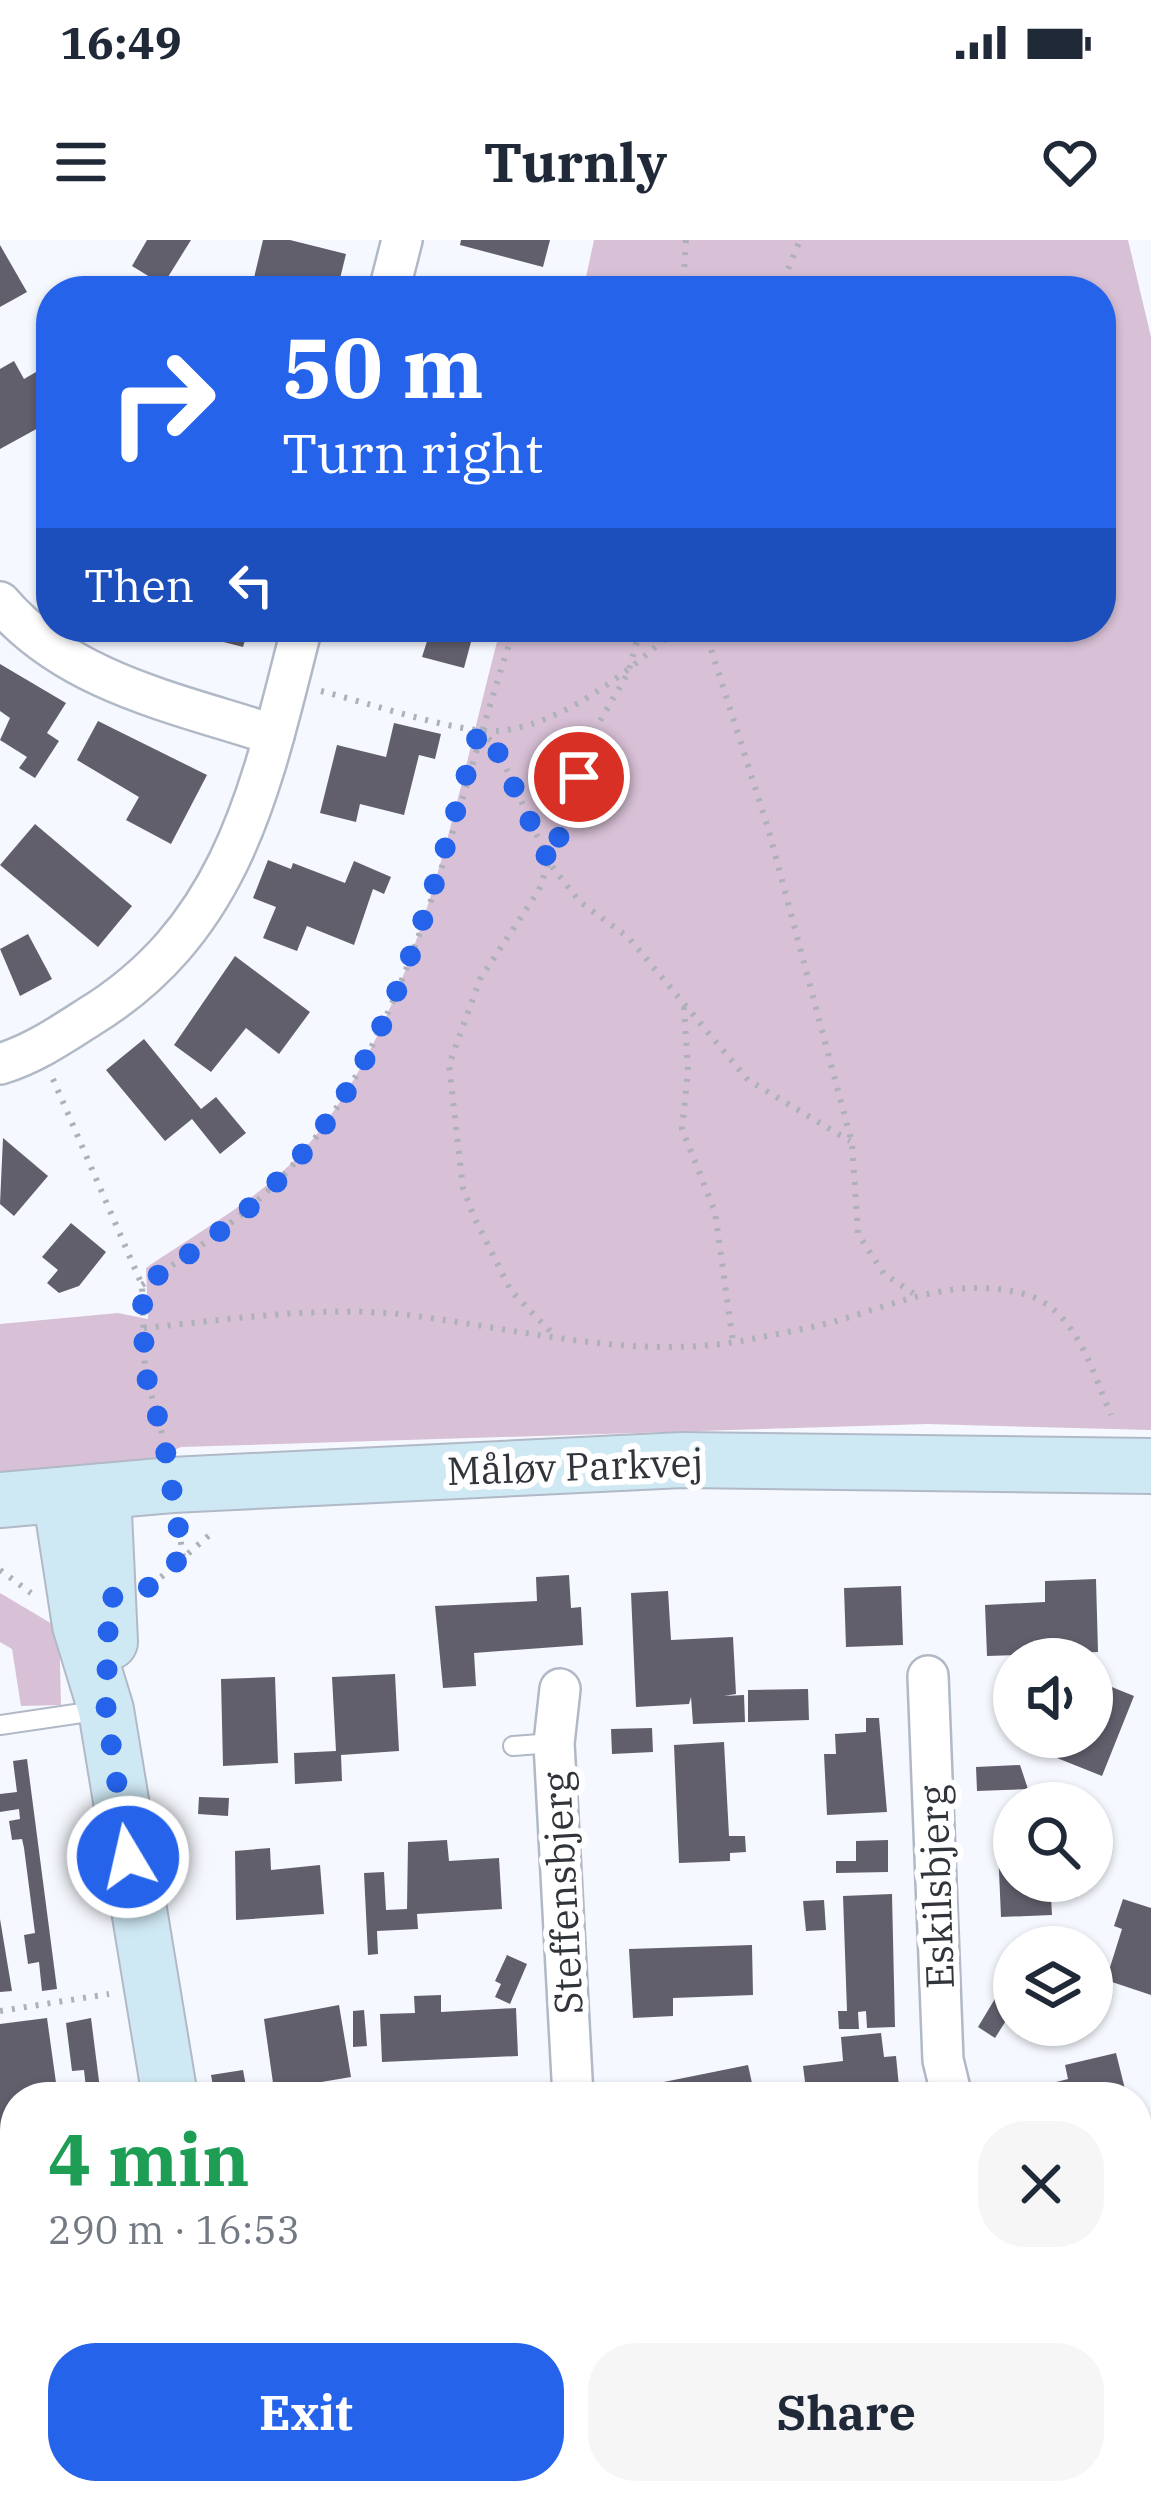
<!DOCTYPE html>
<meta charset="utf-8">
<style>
:root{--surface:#fff;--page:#f6f6f7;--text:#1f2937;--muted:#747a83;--accent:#2563eb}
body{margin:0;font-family:"IBM Plex Serif",serif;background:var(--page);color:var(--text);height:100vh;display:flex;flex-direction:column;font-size:45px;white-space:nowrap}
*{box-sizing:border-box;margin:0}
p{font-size:39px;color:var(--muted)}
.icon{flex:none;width:66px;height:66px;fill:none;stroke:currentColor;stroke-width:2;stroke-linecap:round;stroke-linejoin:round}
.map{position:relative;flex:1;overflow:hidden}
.drawer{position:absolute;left:0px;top:1842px;width:1152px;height:423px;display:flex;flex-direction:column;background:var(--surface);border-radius:48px 48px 0 0;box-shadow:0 3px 9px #0004}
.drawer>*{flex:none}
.top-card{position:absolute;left:36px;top:36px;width:1080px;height:366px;border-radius:48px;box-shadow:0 3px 9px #0004;background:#2563eb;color:#fff;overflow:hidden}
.controls{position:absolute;left:993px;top:1398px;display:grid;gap:24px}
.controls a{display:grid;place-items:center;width:120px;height:120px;border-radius:50%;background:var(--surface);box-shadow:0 3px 9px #0004;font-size:60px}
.pin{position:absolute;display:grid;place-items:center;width:102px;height:102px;color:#fff;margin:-51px;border:6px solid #fff;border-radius:50%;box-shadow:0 3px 12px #0007}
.me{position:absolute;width:132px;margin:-66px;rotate:351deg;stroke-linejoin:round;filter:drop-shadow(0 0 9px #0008)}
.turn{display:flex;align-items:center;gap:42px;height:252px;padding:0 48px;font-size:54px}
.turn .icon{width:156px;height:156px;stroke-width:2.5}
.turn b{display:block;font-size:84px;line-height:102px}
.then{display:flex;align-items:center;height:114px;padding:0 48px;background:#0003;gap:24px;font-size:45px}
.round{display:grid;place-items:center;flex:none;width:126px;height:126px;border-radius:48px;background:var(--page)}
.headline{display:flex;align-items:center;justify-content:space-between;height:204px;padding:0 48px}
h1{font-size:72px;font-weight:700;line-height:90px;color:#1e9e55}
.primary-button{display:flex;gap:24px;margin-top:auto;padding:24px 48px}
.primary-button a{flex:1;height:138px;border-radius:48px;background:var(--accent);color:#fff;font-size:48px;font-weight:700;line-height:138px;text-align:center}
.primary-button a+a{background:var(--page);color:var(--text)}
.status{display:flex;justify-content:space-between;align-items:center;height:84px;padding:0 60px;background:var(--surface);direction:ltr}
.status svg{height:33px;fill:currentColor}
header{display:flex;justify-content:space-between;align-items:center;height:156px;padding:0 48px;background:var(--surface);font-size:54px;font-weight:700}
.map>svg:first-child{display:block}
.green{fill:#d8c0d6}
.building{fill:#625f6d}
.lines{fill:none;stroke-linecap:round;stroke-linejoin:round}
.lane-casing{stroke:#b1b9c7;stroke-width:22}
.street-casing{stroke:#b1b9c7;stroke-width:44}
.secondary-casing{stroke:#b1b9c7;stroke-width:58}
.path{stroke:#aeb1b7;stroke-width:6;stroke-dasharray:3 9;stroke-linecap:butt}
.lane{stroke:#fff;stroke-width:18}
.street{stroke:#fff;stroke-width:39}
.secondary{stroke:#cfe9f4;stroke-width:54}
.route{stroke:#2563eb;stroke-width:21;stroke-dasharray:0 37.8}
.labels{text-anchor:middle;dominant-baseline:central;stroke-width:12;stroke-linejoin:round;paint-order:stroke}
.street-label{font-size:39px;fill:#31343a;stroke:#fff}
</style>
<div class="status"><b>16:49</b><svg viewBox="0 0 49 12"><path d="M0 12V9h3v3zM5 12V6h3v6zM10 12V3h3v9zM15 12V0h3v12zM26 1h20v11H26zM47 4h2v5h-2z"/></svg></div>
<header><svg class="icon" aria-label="menu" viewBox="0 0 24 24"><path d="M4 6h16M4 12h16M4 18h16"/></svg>Turnly<svg class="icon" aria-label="heart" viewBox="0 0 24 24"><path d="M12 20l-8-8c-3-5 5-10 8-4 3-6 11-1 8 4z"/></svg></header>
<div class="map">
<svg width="1151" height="2263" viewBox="0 0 1151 2263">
<rect width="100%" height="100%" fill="#f5f8fe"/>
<!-- green -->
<g class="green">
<path d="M594 0H1128L1151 97V1190L927 1184 181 1207 152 1220 0 1232V1084L118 1073 148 1079 146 1028C196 993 260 959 301 913 420 779 455 557 501 387H1101V51H583Z"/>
<path d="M0 1353 59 1388 61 1465 21 1466 12 1409 0 1402Z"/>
</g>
<!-- building -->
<g class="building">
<path d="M147 0H191L163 45 132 26Z"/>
<path d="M263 0H290L346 14 337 51H289L253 42Z"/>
<path d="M461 0H550L543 27 460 5Z"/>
<path d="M0 5 27 52 0 67Z"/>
<path d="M456 37 497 47 496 51H452Z"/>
<path d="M14 121 24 139 36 132 51 159V181L0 209V129Z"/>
<path d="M165 387H249L243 407Z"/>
<path d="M475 387 464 428 422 417 429 395 406 388Z"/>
<path d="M0 424 66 463 47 493 59 501 35 538 19 528 27 517 0 500 10 478 0 471Z"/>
<path d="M98 481 207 535 171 604 126 580 139 557 77 520Z"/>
<path d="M394 483 441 494 435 519 419 515 404 575 360 564 356 582 320 573 337 505 386 517Z"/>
<path d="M35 584 132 666 98 707 0 625Z"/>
<path d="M268 620 291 629 293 623 345 643 354 621 391 637 384 654 373 649 354 705 307 686 297 711 263 698 276 667 253 658Z"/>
<path d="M28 694 52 739 20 756 0 709Z"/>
<path d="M235 716 310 772 279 814 246 788 211 832 174 805Z"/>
<path d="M144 799 201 869 216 857 246 893 220 914 192 879 165 901 106 830Z"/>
<path d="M3 898 48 936 14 976 0 964Z"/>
<path d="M71 983 106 1012 79 1046 59 1053 47 1043 58 1030 42 1017Z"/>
<path d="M569 1335 571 1368 581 1367 583 1405 474 1413 476 1446 443 1448 435 1366 537 1361 536 1337Z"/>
<path d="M1096 1339 1098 1412 987 1416 985 1365 1045 1362V1341Z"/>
<path d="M901 1346 903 1405 846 1407 844 1348Z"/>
<path d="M668 1351 671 1400 733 1397 736 1454 724 1456 744 1455 745 1482 693 1484 691 1457 689 1464 636 1467 631 1353Z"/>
<path d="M395 1434 399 1511 341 1515 342 1541 295 1544 294 1513 336 1511 332 1437Z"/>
<path d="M275 1437 278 1523 223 1526 221 1439Z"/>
<path d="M1092 1439 1134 1456 1102 1536 1057 1518 1065 1497H1092Z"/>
<path d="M808 1449 809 1480 748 1482V1450Z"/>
<path d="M866 1478H879L887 1572 827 1575 824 1514H836L835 1494 866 1492Z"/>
<path d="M652 1488 653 1512 612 1514 611 1489Z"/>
<path d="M724 1502 729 1596H745L746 1612 730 1613V1621L679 1623 674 1505Z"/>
<path d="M27 1519 57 1749 42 1751 39 1722 28 1724 24 1695 35 1693 24 1608 22 1599 12 1600 9 1581 20 1579 19 1569 0 1572V1554L17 1552 13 1521Z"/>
<path d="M1020 1525 1028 1549 977 1551 976 1527Z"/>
<path d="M199 1557 229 1558 228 1576 198 1574Z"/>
<path d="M447 1600 449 1621 499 1618 502 1669 417 1674 418 1689 377 1691 378 1714 368 1715 364 1633 384 1632 386 1670 407 1669 408 1602Z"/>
<path d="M888 1600V1632L836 1633V1621H856V1601Z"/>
<path d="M1014 1607V1641H1050L1052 1675 1001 1677 998 1608Z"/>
<path d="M270 1608 271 1630 320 1625 324 1674 236 1680 235 1611Z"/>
<path d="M1065 1641H1084L1076 1658 1061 1651Z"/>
<path d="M892 1654 895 1787 867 1788 866 1771 858 1772 859 1789H839L838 1771H847L843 1656Z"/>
<path d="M1123 1659 1151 1668V1755L1106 1740 1122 1689 1114 1686Z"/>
<path d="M824 1660 826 1690 806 1691 803 1661Z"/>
<path d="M0 1679 12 1751 0 1752Z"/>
<path d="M752 1705 753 1755 673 1758V1776L633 1778 629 1709Z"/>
<path d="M507 1715 527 1724 510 1764 495 1757 501 1744 495 1741Z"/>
<path d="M441 1755V1772L516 1768 518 1816 382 1822 380 1774 415 1773 414 1756Z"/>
<path d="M996 1757 1014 1768 995 1798 978 1787Z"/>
<path d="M339 1765 351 1837 274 1850 264 1779Z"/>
<path d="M364 1770 367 1806 353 1807V1771Z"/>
<path d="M47 1778 58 1857H15L12 2026 0 1932V1784Z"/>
<path d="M91 1778 101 1857H87L84 1830 72 1831 66 1783Z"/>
<path d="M881 1793 884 1817 896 1816 900 1857H807L803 1826 843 1821 841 1797Z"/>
<path d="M1116 1813 1127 1857H1022L1021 1851 1068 1839 1065 1825Z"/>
<path d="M748 1825 755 1857H635L634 1848Z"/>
<path d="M243 1830 248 1857H215L211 1835Z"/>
<path d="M1151 1905V1963L1137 1969V1910Z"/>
<path d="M1142 2049 1151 2050V2119L1137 2117Z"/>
<path d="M1137 2186 1151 2188V2226L1137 2224Z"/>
<path d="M491 2250H511L515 2263H496Z"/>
<path d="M545 2250H589V2251L549 2260Z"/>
<path d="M941 2250H993L965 2263H950Z"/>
</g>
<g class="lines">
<!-- lane casing -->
<g class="lane-casing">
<g id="lane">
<path d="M0 1485 102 1470"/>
<path d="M513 1506 554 1503"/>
</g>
</g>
<!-- street casing -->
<g class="street-casing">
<g id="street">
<path d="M389 51 402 0"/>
<path d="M0 362C69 443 177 463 274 495"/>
<path d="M0 824C33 814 61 795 89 777 236 687 262 542 302 387"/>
<path d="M928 1436 943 1820 952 1857"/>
<path d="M560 1449 554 1503 573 1857"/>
<path d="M692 2250 697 2263"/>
<path d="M108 2263 127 2250"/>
<path d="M736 2263 754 2250"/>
</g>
</g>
<!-- secondary casing -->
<g class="secondary-casing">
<g id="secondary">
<path d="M103 1251 110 1402"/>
<path d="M60 1255 80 1385 106 1470 170 1857"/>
<path d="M0 1260 172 1245 682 1220 1151 1226"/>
<path d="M306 2250 312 2263"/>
</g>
</g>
<!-- path -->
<g class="path">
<path d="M683 51 686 0"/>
<path d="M779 51 800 0"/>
<path d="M704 387 768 588 852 903 858 994 884 1034 916 1055"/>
<path d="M321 451C371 464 423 482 475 490 545 501 630 431 678 387"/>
<path d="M479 491 495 504 550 624 580 662 628 697 748 840 850 901"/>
<path d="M684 767 688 831 682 889 715 972 733 1102"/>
<path d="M53 839 142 1045 145 1132 164 1201"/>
<path d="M142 1045C196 1010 249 974 292 926 417 787 455 561 515 387"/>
<path d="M144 1088C226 1080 316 1066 398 1074 511 1086 627 1121 741 1101 767 1096 795 1091 821 1085 889 1068 952 1034 1024 1054 1076 1068 1092 1131 1111 1175"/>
<path d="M550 1091 511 1051 474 977 463 948 449 825 480 739 539 650 593 493 628 433 641 387"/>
<path d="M179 1290 183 1316"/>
<path d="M0 1330 31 1353"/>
<path d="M152 1345 214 1291"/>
<path d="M0 1771 109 1754"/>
<path d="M0 2032 15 2030"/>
<path d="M0 2167 15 2165"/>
</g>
<!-- lane -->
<use href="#lane" class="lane"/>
<!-- street -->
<use href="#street" class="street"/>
<!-- secondary -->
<use href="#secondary" class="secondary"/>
</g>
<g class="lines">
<!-- route -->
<path class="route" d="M128 1617 106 1470 109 1358 143 1352 183 1316 163 1196 145 1132 142 1046C196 1010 249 974 292 926 400 805 434 641 479 491L494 504 550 624 579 537"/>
</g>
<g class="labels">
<!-- street labels -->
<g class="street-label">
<text transform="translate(575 1226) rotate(-2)">Måløv Parkvej</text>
<text transform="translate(936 1647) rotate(-92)">Eskilsbjerg</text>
<text transform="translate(562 1653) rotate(-93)">Steffensbjerg</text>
</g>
</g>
</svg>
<div class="controls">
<a><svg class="icon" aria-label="sound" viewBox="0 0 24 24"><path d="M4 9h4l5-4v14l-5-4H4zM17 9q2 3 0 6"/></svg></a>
<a><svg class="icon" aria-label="search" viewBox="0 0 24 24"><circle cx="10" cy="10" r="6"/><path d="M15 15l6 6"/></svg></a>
<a><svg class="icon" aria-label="layers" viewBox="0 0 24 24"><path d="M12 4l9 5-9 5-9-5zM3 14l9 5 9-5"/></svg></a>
</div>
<div class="pin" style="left:579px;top:537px;background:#d93025"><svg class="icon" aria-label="arrive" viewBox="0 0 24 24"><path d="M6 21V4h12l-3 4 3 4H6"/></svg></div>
<svg class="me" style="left:128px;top:1617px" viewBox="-20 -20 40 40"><circle r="17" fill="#2563eb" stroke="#fff" stroke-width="3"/><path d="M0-11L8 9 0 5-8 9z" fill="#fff"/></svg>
<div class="top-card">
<div class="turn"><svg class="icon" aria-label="right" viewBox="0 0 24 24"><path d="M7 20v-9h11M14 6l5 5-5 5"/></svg><div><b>50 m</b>Turn right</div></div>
<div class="then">Then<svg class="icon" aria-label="left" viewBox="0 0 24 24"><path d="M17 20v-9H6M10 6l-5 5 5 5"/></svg></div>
</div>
<section class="drawer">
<div class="headline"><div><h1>4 min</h1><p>290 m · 16:53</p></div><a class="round"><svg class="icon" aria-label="close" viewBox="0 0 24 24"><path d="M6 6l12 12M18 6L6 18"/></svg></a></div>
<div class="primary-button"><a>Exit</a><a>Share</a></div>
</section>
</div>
